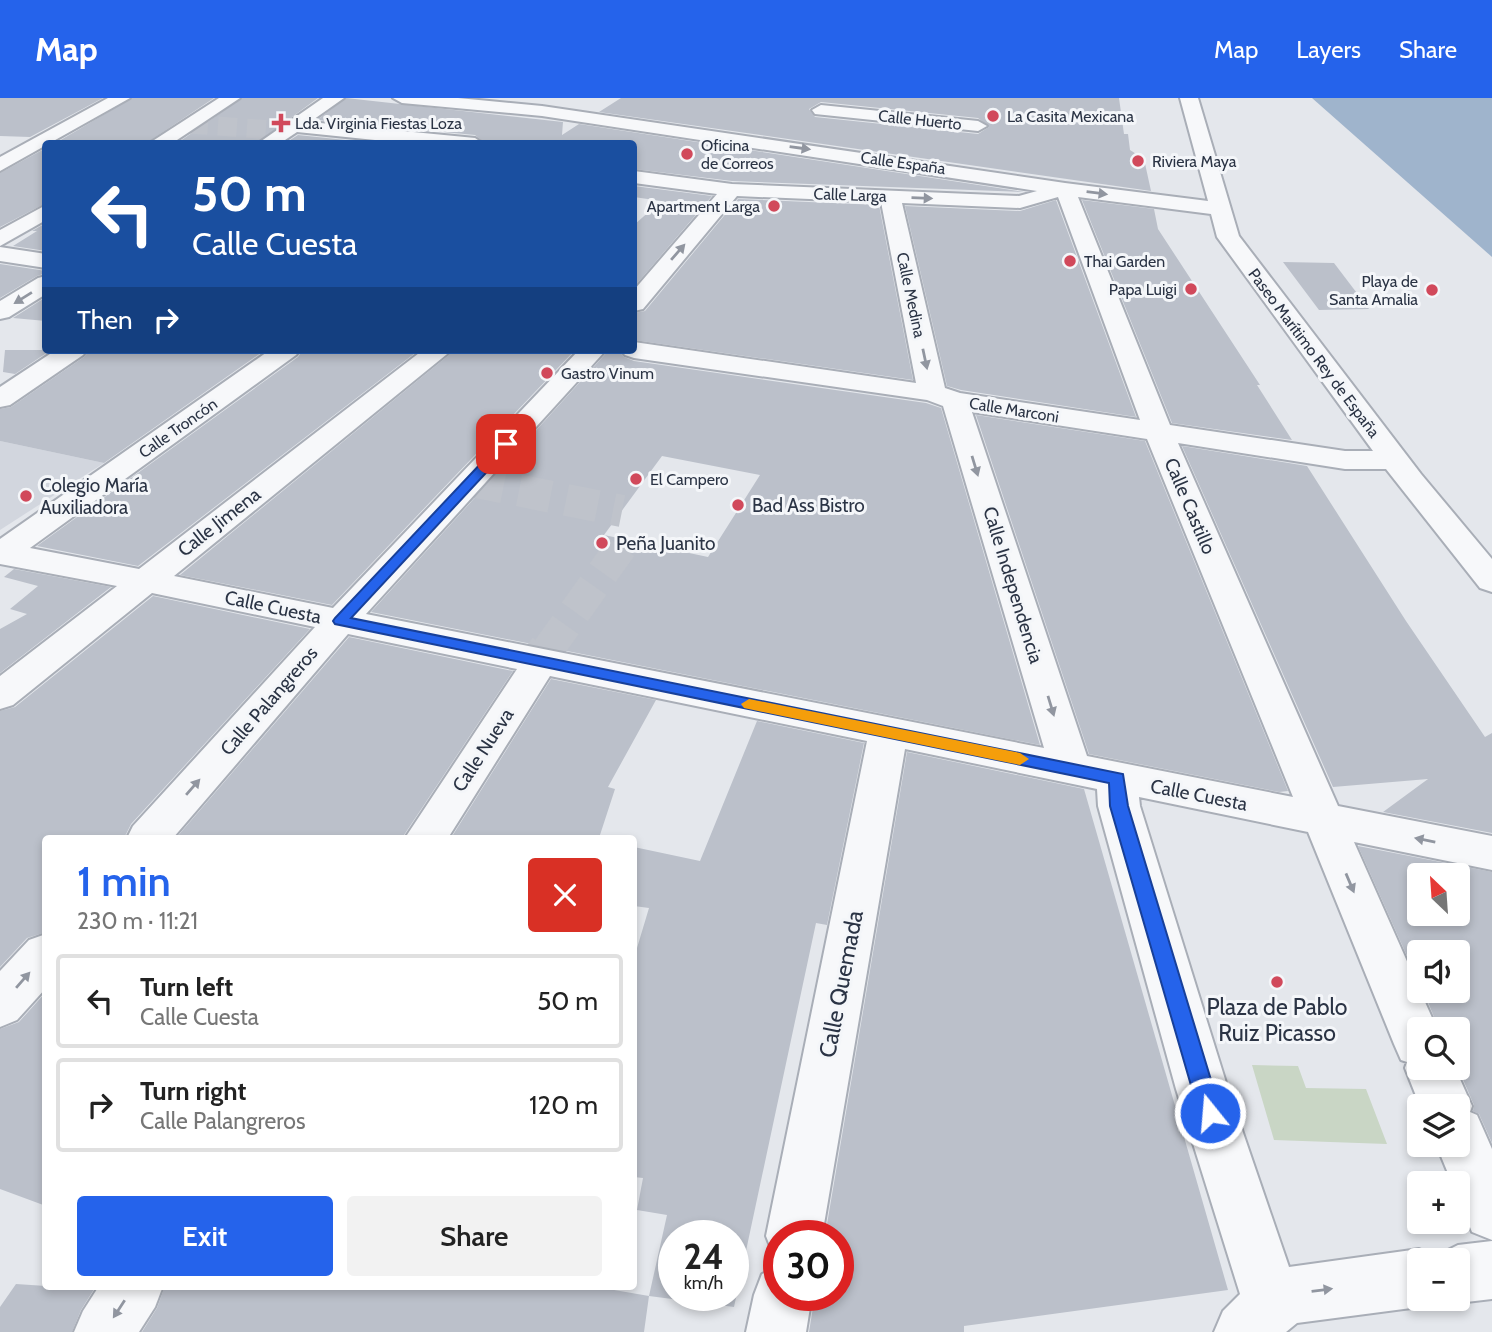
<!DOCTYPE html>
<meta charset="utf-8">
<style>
:root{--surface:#fff;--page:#f2f2f2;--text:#222;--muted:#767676;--line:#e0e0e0;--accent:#2563eb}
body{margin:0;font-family:Cabin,sans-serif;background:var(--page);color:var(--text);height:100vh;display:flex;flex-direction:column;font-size:26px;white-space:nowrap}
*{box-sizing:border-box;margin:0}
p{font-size:23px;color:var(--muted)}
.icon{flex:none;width:38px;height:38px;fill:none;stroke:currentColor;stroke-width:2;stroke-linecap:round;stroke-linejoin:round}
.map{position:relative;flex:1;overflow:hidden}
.sheet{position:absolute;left:42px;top:737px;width:595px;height:455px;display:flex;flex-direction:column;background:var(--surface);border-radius:7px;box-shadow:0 4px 10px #0003}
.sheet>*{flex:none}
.banner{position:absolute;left:42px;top:42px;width:595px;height:214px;border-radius:7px;box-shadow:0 4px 10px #0003;background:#1a4fa0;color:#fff;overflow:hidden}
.needle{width:46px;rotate:335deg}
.fabs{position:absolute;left:1407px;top:765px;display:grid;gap:14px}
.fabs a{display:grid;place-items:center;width:63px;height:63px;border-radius:7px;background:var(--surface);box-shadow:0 4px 10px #0003;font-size:35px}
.speed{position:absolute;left:658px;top:1122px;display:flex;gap:14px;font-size:35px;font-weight:700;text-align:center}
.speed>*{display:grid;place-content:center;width:91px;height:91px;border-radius:50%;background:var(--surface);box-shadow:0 4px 10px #0003;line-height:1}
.speed small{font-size:18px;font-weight:400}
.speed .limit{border:10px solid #d22;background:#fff;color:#111}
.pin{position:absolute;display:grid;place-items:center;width:60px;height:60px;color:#fff;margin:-30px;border-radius:14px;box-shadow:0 4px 10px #0006}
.me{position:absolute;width:77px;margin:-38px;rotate:343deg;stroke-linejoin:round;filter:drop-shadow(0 0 5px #0008)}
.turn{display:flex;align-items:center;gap:24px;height:147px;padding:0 35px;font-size:32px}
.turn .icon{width:91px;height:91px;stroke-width:2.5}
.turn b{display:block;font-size:49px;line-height:60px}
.then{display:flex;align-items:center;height:66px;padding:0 35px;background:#0003;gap:14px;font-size:26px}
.round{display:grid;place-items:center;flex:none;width:74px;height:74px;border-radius:7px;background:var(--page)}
.summary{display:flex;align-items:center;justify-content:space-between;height:119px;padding:0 35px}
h1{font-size:42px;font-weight:600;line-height:52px;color:var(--accent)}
.primary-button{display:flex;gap:14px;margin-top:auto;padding:14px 35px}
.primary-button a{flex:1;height:80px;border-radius:7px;background:var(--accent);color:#fff;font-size:28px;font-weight:600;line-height:80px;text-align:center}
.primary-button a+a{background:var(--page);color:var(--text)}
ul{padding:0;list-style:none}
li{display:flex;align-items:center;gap:21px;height:94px;margin:0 14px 10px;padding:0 21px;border:4px solid var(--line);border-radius:7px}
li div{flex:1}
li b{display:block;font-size:26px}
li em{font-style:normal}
header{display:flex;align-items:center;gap:42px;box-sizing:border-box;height:98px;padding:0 35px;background:var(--accent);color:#fff}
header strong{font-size:33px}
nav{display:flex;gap:38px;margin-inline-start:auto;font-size:24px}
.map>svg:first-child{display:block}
.built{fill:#d2d6de}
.green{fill:#c9d6c5}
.water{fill:#9fb4cc}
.building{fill:#bbc0ca;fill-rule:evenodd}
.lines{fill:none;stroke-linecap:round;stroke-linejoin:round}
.street-tunnel-far2{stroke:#bfc3cb;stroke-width:19;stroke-dasharray:19 10;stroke-linecap:butt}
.street-tunnel-far1{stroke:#bfc3cb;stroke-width:32;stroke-dasharray:32 16;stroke-linecap:butt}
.street-tunnel{stroke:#bfc3cb;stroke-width:41;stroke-dasharray:41 20;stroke-linecap:butt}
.street-casing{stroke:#a9aeb7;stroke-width:4}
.street{fill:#f7f8fa;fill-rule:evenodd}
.oneway{fill:#9196a0}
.route{fill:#2563eb;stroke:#184099;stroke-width:2}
.slow{fill:#f59e0b}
.poi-dot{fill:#d1495b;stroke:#f4f6f9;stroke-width:2.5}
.labels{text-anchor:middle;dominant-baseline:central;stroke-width:6;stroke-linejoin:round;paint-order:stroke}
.far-poi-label{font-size:16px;fill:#2b3445;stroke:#f4f6f9;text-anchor:start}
.far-street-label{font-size:16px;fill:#2b3445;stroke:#f4f6f9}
.poi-label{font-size:19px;fill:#2b3445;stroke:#f4f6f9;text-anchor:start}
.street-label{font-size:19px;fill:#2b3445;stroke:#f4f6f9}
.near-street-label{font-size:23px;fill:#2b3445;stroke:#f4f6f9}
.near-poi-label{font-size:23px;fill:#2b3445;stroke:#f4f6f9}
</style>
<header>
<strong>Map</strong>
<nav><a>Map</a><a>Layers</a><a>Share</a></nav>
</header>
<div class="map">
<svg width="1492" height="1234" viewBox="0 0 1492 1234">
<rect width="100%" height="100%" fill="#e4e7ec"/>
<!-- built -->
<path class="built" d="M0 343 104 365 0 432Z"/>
<!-- green -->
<path class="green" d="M1252 967 1298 968 1306 990 1366 991 1387 1046 1274 1042Z"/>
<!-- water -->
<path class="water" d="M1312 0H1492V159Z"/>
<!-- building -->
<g class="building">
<path d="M0 0H103L30 39 0 38Z"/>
<path d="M132 0H214L145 46H54Z"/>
<path d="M242 0H318L255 46H176Z"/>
<path d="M346 0 563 24 562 37 579 26 1024 94 732 83 634 71V46H486L475 37 317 22Z"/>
<path d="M621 0H1119L1124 36H1128L1130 52 1144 61 1151 93 599 14ZM821 4 978 20 989 29 978 36 815 19 809 11Z"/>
<path d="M298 37 383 46H284Z"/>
<path d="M46 50V105L0 129V75Z"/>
<path d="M634 88 712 98 634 189V127L661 103 634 99Z"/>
<path d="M738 101 879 107 913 282 634 242V215L645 213Z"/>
<path d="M1056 102 1136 319 961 292 947 288 905 108 1020 113Z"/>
<path d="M1082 102 1154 111 1158 131 1260 287H1257L1292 342 1172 325Z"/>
<path d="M46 125V153L13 148 37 133H32Z"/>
<path d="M1283 164 1334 165 1369 211 1319 212Z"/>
<path d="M0 166 46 173V175L37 178 0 200Z"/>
<path d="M46 199V223L13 220Z"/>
<path d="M5 252H51L15 276 3 274Z"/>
<path d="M90 252H265L104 365 0 343V311L11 309 84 259Z"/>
<path d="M303 252H419L138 468 37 448 298 259Z"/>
<path d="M455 252H575L332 507 180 477Z"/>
<path d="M609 252H618L624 259 634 263 926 305 941 310 1040 647 371 514ZM662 358 760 377 708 459 604 437Z"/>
<path d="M976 317 1145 343 1288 693 1279 694 1089 656Z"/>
<path d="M1182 348 1307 368 1406 523 1485 639 1492 635V735L1383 714 1428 681 1333 689Z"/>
<path d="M14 471 111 489 0 575V531L27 516 10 511 38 488 4 479Z"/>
<path d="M153 498 310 531 131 726 124 740H46V834L27 840 0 869V613L15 609Z"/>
<path d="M349 539 513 573 402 740H176Z"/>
<path d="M551 581 656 602 608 689 615 691 599 740H451Z"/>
<path d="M757 623 864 645 827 827 816 825 734 1209 649 1198 667 1117 637 1112 643 1080 634 1079V860L649 810 634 808V749L700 763ZM674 1138H733V1197H674Z"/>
<path d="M907 654 1084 691 1228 1192 964 1228V1234H809L815 1197H838V1138H825Z"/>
<path d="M1358 748 1492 774V1045L1479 1016 1473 1013 1474 1007 1458 970V931H1439L1423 892H1458V854H1419V885ZM1419 777H1458V816H1419Z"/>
<path d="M46 894V1108L0 1091V931L19 924Z"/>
<path d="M16 1186 46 1188H96L81 1212 72 1234H0V1209Z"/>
<path d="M165 1188H591L649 1198 644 1234H142L157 1210Z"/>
</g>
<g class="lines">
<!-- street-tunnel-far2 -->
<path class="street-tunnel-far2" d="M189 26 286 33"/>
<!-- street-tunnel-far1 -->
<g class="street-tunnel-far1">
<path d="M472 383 622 413"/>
<path d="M547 553 626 442"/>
</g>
<!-- street-tunnel -->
<path class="street-tunnel" d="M540 564 549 552"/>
<!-- street casing -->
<g class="street-casing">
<g id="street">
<path d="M108 0H130L0 73V59Z"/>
<path d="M219 0H240L171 46H148Z"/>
<path d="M323 0H344L310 24 475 40 484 46H414L297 34 279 46H257Z"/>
<path d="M393 0H458L542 8 1065 85 1208 103 1180 0H1198L1239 138 1421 376 1492 461V494L1480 490 1386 371H1345L1178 345 1338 708 1492 738V772L1354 744 1437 931H1419V970H1455L1472 1008 1470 1014 1477 1017 1492 1051V1142L1472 1134 1458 1099V1085H1452L1436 1046H1458V1008H1420L1405 970 1407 964 1401 962 1394 946 1308 734 1139 699 1140 708 1228 991 1289 1169 1419 1151 1436 1158 1458 1147 1492 1143V1201L1458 1205 1447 1200H1458V1162H1419V1200H1440L1419 1209 1297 1225 1286 1234H1214L1223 1213 1240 1196 1176 991 1098 708 1097 691 905 651 822 1138H779V1160L774 1158 766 1138 867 643 550 578 448 740H405L517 571 348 536 173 740H127L133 728 315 529 152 495 13 607 0 611V578L117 488 0 466V441L270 252H300L296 257 30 450 139 471 423 252H452L174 478 333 510 579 252H606L366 516 1044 650 943 308 927 302 634 260 625 257 621 252H634V244L916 285 881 104 737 98 643 211 634 213V192L717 96 634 85V73L732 86 1019 98 1037 93 542 18 402 5ZM1058 99 1140 322 960 295 945 290 902 105 1020 110ZM1078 99 1211 116 1217 139 1373 353H1345L1170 327ZM972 314 1147 341 1293 699 1087 658Z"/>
<path d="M821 7 978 23 987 28 978 33 815 16 812 12Z"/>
<path d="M46 107V122L0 148V132Z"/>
<path d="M0 149 46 156V170L0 163Z"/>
<path d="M46 178V196L9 219 0 221V203L38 180Z"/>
<path d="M56 252H87L83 257 10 307 0 309V289Z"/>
<path d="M46 836V890L17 922 0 929V873L29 842Z"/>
<path d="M779 1169V1197H812L806 1234H746L754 1197 762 1176Z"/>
<path d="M99 1188H163L155 1209 139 1234H74L83 1213Z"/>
</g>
</g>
<!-- street -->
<use href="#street" class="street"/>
</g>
<!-- one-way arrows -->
<defs><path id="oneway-solid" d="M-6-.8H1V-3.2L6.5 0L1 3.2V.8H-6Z" transform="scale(1.75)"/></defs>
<g class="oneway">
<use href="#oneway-solid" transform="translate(800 50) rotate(8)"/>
<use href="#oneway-solid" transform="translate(1097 95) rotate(7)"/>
<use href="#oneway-solid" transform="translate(922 100) rotate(2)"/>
<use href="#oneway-solid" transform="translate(678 154) rotate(-49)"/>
<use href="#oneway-solid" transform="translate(23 200) rotate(148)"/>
<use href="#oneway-solid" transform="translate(925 261) rotate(78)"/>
<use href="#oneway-solid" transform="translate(975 368) rotate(73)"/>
<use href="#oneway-solid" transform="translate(1051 608) rotate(73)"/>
<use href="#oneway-solid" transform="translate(193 689) rotate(-49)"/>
<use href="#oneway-solid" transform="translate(1425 742) rotate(-169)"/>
<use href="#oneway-solid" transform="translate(1350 785) rotate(67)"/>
<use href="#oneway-solid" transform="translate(23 882) rotate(-49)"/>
<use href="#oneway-solid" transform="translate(1322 1192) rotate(-7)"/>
<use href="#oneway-solid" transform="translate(119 1211) rotate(123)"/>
</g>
<!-- route -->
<path class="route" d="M506 342 512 346 511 348 351 520 1123 676 1128 708 1221 1015 1217 1023 1210 1026 1202 1023 1199 1015 1110 708 1109 685 335 526 333 523 335 520 502 343Z"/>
<!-- slow -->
<path class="slow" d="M749 601 1020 655 1029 661 1020 667 744 610 741 606Z"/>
<!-- markers -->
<g class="poi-dot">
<circle cx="993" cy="18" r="7"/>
<path d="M277.5 14.5h7v7h7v7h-7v7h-7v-7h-7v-7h7z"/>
<circle cx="687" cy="56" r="7"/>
<circle cx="1138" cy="63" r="7"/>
<circle cx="774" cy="108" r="7"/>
<circle cx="1070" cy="163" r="7"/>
<circle cx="1191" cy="191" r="7"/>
<circle cx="1432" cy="192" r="7"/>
<circle cx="547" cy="275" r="7"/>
<circle cx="636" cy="381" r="7"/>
<circle cx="26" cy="398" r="7"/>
<circle cx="738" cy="407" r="7"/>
<circle cx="602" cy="445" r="7"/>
<circle cx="1277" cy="884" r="7"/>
</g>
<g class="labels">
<!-- far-poi labels -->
<g class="far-poi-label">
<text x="1007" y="18">La Casita Mexicana</text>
<text x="295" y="25">Lda. Virginia Fiestas Loza</text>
<text x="701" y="47">Oficina<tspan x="701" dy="18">de Correos</tspan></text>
<text x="1152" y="63">Riviera Maya</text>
<text x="760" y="108" text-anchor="end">Apartment Larga</text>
<text x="1084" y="163">Thai Garden</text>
<text x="1418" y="183" text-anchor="end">Playa de<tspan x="1418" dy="18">Santa Amalia</tspan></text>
<text x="1177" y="191" text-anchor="end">Papa Luigi</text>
<text x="561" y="275">Gastro Vinum</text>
<text x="650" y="381">El Campero</text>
</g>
<!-- far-street labels -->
<g class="far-street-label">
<text transform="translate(920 22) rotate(6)">Calle Huerto</text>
<text transform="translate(903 65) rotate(8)">Calle España</text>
<text transform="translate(850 97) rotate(2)">Calle Larga</text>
<text transform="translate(911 197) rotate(78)">Calle Medina</text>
<text transform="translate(1314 255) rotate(53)">Paseo Marítimo Rey de España</text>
<text transform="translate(1014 312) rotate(9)">Calle Marconi</text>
<text transform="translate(178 330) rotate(-35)">Calle Troncón</text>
</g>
<!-- poi labels -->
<g class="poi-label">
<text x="40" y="387">Colegio María<tspan x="40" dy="22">Auxiliadora</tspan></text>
<text x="752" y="407">Bad Ass Bistro</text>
<text x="616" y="445">Peña Juanito</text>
</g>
<!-- street labels -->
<g class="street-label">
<text transform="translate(1190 408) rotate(67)">Calle Castillo</text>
<text transform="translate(219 424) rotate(-38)">Calle Jimena</text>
<text transform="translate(1013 487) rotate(73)">Calle Independencia</text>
<text transform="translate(273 509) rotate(12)">Calle Cuesta</text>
<text transform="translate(269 603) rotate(-49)">Calle Palangreros</text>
<text transform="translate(483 652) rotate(-57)">Calle Nueva</text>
<text transform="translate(1199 697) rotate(11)">Calle Cuesta</text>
</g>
<!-- near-street labels -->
<g class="near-street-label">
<text transform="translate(841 886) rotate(-79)">Calle Quemada</text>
</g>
<!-- near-poi labels -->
<g class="near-poi-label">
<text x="1277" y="909">Plaza de Pablo<tspan x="1277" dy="26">Ruiz Picasso</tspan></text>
</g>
</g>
</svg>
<div class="fabs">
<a><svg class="needle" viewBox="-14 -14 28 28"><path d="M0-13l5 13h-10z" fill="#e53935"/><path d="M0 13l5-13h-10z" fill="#767676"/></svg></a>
<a><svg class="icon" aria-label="sound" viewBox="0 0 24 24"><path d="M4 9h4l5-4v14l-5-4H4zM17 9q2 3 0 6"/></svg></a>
<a><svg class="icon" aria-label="search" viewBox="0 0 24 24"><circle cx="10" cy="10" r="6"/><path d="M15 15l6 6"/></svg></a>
<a><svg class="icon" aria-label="layers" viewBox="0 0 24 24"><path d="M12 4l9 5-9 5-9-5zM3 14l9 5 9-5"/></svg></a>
<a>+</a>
<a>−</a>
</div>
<div class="speed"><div>24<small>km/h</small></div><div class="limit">30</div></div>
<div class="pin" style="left:506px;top:346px;background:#d93025"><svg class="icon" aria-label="arrive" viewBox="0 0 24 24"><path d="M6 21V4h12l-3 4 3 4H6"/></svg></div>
<svg class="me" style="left:1210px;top:1015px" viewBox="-20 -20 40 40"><circle r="17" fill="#2563eb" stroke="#fff" stroke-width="3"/><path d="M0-11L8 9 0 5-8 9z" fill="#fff"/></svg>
<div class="banner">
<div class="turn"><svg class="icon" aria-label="left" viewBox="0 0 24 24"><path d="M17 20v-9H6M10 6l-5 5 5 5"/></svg><div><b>50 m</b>Calle Cuesta</div></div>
<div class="then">Then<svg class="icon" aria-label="right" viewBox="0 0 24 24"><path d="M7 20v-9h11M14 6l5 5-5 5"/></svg></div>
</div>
<section class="sheet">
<div class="summary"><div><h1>1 min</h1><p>230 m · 11:21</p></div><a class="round" style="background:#d93025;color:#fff"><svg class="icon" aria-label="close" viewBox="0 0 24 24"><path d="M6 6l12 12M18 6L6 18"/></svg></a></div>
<ul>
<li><svg class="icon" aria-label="left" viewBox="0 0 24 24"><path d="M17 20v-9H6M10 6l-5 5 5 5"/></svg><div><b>Turn left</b><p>Calle Cuesta</p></div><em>50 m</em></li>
<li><svg class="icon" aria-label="right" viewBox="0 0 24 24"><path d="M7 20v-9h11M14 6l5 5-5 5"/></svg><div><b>Turn right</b><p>Calle Palangreros</p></div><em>120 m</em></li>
</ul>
<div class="primary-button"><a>Exit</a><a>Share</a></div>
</section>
</div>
